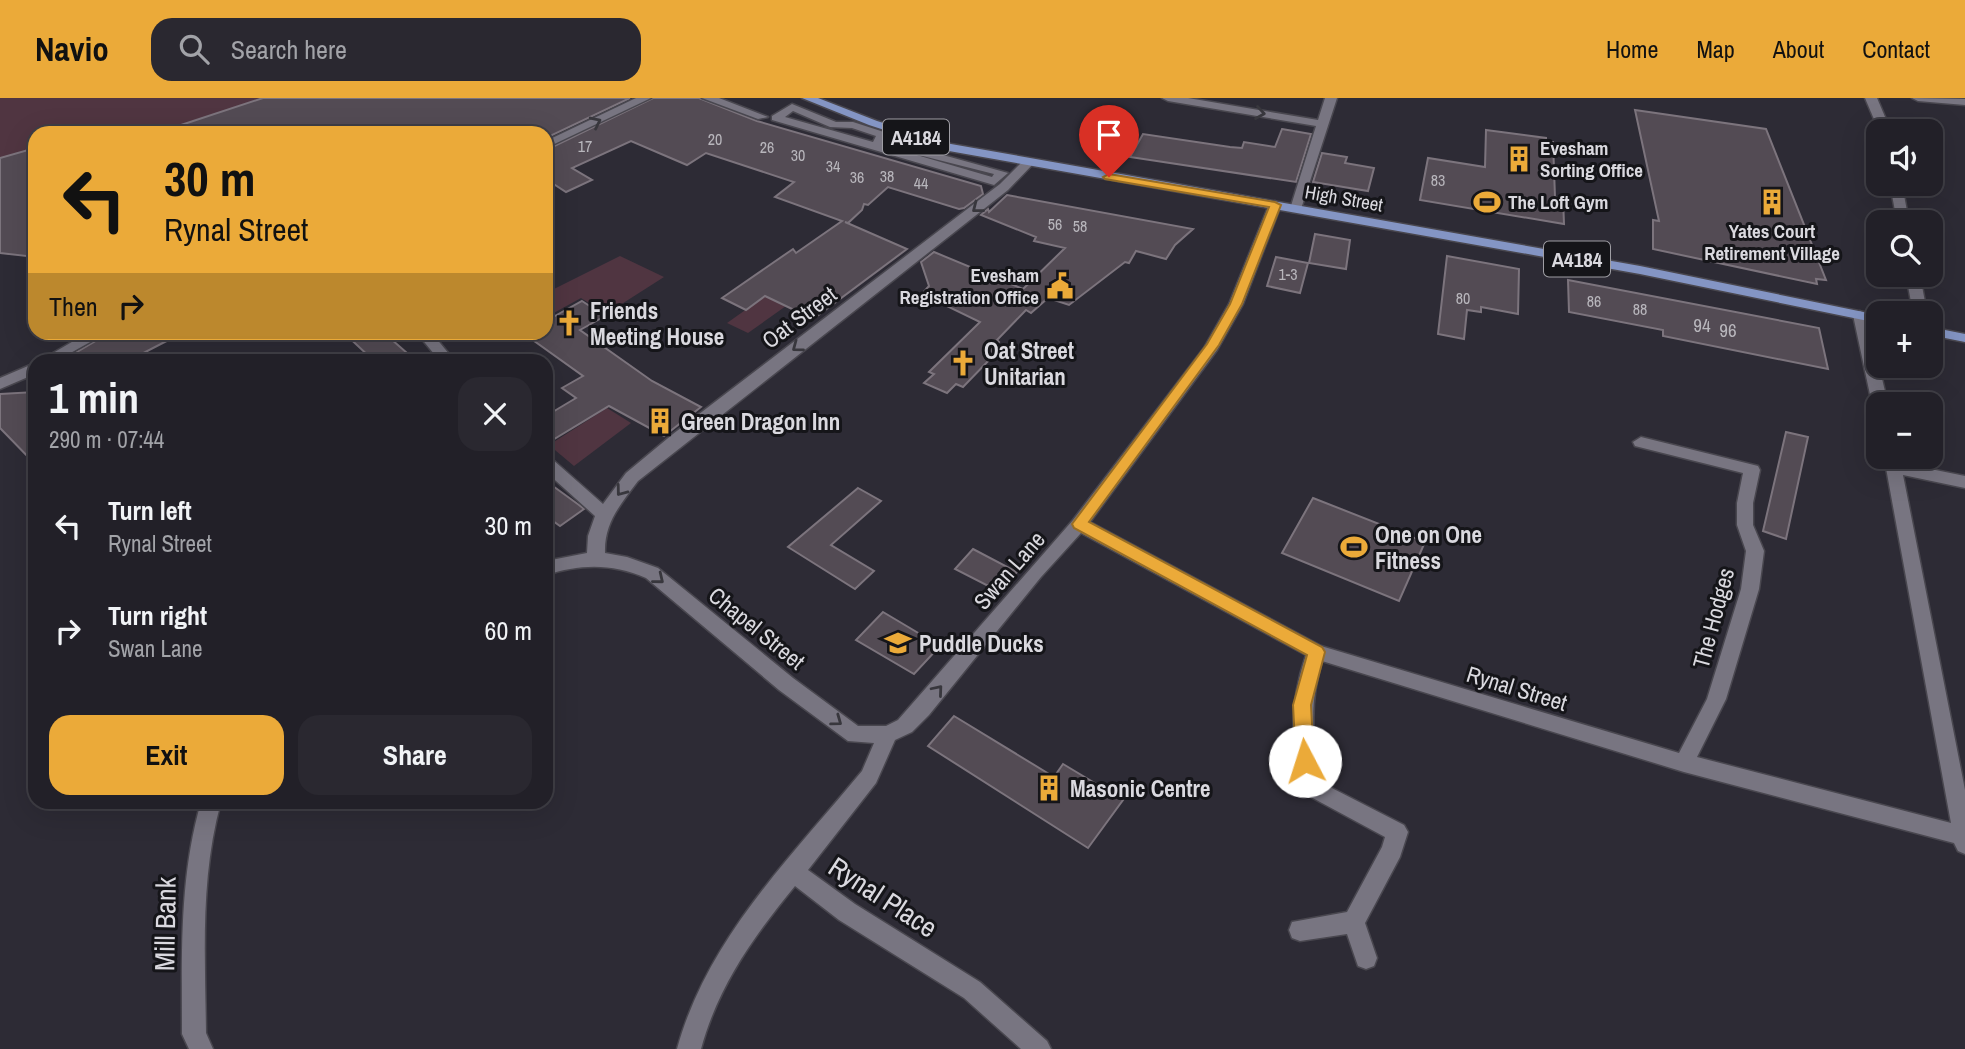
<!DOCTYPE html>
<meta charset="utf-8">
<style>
:root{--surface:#222028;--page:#2a2830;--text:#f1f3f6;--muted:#a2a3a8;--line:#3f3e45;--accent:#ebaa39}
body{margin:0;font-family:"Archivo Narrow",sans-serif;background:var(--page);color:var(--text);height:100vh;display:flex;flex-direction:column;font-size:26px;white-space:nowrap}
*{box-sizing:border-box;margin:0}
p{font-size:23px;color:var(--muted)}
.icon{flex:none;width:38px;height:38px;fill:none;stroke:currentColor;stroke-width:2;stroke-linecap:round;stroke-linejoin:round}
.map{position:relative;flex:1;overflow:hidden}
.details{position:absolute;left:28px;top:256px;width:525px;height:455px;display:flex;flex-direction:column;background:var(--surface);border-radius:21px;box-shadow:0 7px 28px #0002,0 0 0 2px var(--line)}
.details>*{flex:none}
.banner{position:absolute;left:28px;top:28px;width:525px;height:214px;border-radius:21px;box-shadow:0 7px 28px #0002,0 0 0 2px var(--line);background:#ebaa39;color:#111;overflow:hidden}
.tools{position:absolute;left:1866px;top:21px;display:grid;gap:14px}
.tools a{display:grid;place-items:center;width:77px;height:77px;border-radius:14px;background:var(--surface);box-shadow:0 7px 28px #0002,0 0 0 2px var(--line);font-size:35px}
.pin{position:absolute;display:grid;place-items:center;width:60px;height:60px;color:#fff;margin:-72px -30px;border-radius:50% 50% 50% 0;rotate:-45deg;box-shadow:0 0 7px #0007}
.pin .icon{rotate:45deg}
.me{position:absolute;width:77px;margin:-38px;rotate:355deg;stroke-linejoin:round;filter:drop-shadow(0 0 5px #0008)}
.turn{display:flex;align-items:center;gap:24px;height:147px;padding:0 21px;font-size:32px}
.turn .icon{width:91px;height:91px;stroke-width:2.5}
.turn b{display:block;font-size:49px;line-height:60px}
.then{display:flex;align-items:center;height:66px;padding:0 21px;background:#0003;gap:14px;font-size:26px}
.round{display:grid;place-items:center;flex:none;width:74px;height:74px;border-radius:21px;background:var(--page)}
.head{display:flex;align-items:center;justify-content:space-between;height:119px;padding:0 21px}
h1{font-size:42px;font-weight:700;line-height:52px}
.primary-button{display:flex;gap:14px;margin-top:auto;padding:14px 21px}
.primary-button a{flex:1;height:80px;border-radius:21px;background:var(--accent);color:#111;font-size:28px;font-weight:700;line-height:80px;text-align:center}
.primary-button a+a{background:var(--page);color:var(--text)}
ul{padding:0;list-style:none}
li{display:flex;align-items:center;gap:21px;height:105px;padding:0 21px}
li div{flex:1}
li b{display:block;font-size:26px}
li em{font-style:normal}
header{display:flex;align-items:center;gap:42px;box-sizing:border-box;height:98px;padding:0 35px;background:var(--accent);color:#111}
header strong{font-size:33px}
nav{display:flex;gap:38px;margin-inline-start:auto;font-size:24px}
.search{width:490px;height:63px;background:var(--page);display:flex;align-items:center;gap:18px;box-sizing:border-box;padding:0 24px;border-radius:21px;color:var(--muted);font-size:26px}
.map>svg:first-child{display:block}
.green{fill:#503541}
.building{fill:#534b54;stroke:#7c747d;stroke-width:2}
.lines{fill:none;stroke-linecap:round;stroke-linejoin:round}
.street-casing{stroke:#49474f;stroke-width:3}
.primary-casing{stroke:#49474f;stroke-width:3}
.street{fill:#787581;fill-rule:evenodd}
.primary{fill:#8495c4;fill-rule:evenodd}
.oneway{stroke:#38373d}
.route{fill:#ebaa39;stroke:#996e25;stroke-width:2}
.labels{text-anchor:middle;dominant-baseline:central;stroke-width:6;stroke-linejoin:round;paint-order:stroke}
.far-number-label{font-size:16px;fill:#b8b6bc}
.far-poi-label{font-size:19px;font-weight:bold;fill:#dad9df;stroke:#151519;text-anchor:start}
.far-street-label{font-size:19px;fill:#dad9df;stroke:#151519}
.number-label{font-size:19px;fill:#b8b6bc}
.shield{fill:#151519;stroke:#9f9ea4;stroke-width:2}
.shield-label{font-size:21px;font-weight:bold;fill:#dad9df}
.poi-label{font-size:23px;font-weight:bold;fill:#dad9df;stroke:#151519;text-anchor:start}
.street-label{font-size:23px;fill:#dad9df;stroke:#151519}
.near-street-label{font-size:28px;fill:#dad9df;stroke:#151519}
</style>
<header>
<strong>Navio</strong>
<div class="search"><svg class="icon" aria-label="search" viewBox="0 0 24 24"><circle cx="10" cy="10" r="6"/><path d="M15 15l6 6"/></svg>Search here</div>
<nav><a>Home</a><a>Map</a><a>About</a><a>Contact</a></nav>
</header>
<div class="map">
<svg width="1965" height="951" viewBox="0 0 1965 951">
<rect width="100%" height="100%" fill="#2d2b35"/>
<!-- green -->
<g class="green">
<path d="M0 0H263L158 35H35V50L0 60Z"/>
<path d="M620 158 664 179 606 216 581 200 550 217 546 214V195Z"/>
<path d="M765 198 786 208 748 235 727 225Z"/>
<path d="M607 310 631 325 574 368 549 347Z"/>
</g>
<!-- building -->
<g class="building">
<path d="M263 0H630L546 40V35H173L172 30Z"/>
<path d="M653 0H699L757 23 981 88 983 96 964 110 959 111 888 89 868 107 864 106 862 112 848 125 845 124 907 151 813 221 765 198 746 212 722 200 793 151 796 155 842 123 775 99 794 84 706 55 687 67 631 43 572 70 592 82 566 94 546 81V52Z"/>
<path d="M1635 12 1766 31 1826 182 1816 181 1817 186 1653 151V122L1659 123Z"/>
<path d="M1282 31 1311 36 1296 84 1130 59 1143 36 1230 49 1242 50 1244 44 1275 49Z"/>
<path d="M1486 32 1546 40V44H1553L1555 99 1563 100 1564 126 1420 102 1428 60 1485 69Z"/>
<path d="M35 50V159L0 155V60Z"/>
<path d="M1322 55 1347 59 1345 65 1374 70 1368 93 1313 84Z"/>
<path d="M1007 97 1193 131 1175 147 1166 161 1136 153 1129 165 1125 164 1069 207 1048 200 1031 215 1026 212 997 242 999 244 990 253 996 255 963 289 956 286 947 295 924 285 934 276 929 274 980 224 922 196 929 188 921 164 934 154 1023 191 1065 150 1034 143 1036 139 981 117 988 111 989 114Z"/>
<path d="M1315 136 1350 142 1346 171 1309 165Z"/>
<path d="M1447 158 1519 171 1518 216 1481 209V214L1467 212 1464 241 1438 236Z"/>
<path d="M1276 159 1308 165 1300 195 1267 188Z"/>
<path d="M1568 182 1819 230 1828 271 1663 238V232L1569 214Z"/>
<path d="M582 203 605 218 580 232 652 283 701 309 664 338 609 308 546 346V318L576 300 562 290 583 278 530 240 546 234V223Z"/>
<path d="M111 234H184L130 262H86L77 254Z"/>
<path d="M343 234H383L415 262H373Z"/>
<path d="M35 294V366L0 330V296Z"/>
<path d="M1786 334 1808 339 1786 441 1763 433Z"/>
<path d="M546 383 579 407 584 411 560 428 546 418Z"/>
<path d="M858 390 881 403 831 447 874 473 855 491 788 449Z"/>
<path d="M1313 400 1425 444 1399 503 1282 455Z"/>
<path d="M973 451 1017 474 1000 494 955 471Z"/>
<path d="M883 514 940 548 914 576 856 542Z"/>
<path d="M954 618 1054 679 1063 666 1123 702 1088 750 928 648Z"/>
</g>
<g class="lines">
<!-- street casing -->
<g class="street-casing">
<g id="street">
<path d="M636 0H651L546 50V43Z"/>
<path d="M702 0H719L768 19 758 21Z"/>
<path d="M1162 0H1188L1318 22 1325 0H1337L1300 114H1292L1290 111 1316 28 1168 3Z"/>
<path d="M1865 0H1877L1891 33H1879Z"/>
<path d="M1912 0 1965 1V7L1918 3Z"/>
<path d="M792 6 836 24H853L887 35 889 37 885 41 1008 75 994 87 772 22V18ZM793 13 830 29 852 30 876 38 873 44 785 19ZM903 53 994 76 992 79Z"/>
<path d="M1024 62 1034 65 1008 92 638 383C620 407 604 425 605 455L627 459 658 470 793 580 858 628H886L898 622 1073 422 1204 250 1229 206 1269 107 1275 103 1281 107 1243 206 1217 252 1090 424 1321 548 1679 655 1707 601 1741 491 1746 453 1737 427V405L1743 375 1635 348 1633 344 1641 339 1758 368 1760 372 1753 405V427L1764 453 1759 491 1726 601 1697 659 1951 725 1884 359H1900L1901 365 1965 378V390L1903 377 1965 692V756L1958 753 1954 745 1684 674 1322 563C1309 605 1311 645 1324 686L1404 727 1408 734 1400 759 1365 825 1377 860 1374 868 1366 871 1358 868 1347 836 1300 843 1292 840 1289 832 1292 824 1347 814 1382 749 1385 739 1309 698C1288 653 1290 604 1306 557L1081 435 1041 479 929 617 912 634 895 642 876 685 808 772 855 806 980 884 1047 943 1051 951H1021L964 900 839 822 795 788C754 838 718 888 701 951H677C707 841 791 759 862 673L874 645 848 643 779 592 646 480C612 465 580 466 546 477V463L587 455 588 438 595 418 546 374V359L552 361 603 406 626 375 673 336 1000 86Z"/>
<path d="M1890 86H1902L1909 124H1897Z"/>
<path d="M1906 177H1920L1927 215H1913Z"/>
<path d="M1860 213 1867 217 1888 306H1878V310L1872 306 1853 217Z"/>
<path d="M89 234H108L58 262H41Z"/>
<path d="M416 234H431L454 262H439Z"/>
<path d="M35 265V276L0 291V280Z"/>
<path d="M201 704H221C200 780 205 857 206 935L213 951H189L182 936C182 857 179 780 201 704Z"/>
</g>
</g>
<!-- primary casing -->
<g class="primary-casing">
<g id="primary">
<path d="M802 0H818L877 23 951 46 1640 168 1878 217V225L1640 176 949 53 869 27Z"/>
<path d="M1930 229 1965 236V244L1930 237Z"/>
</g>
</g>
<!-- street -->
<use href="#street" class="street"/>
<!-- primary -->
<use href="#primary" class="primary"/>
</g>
<!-- one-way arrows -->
<defs><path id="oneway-chevron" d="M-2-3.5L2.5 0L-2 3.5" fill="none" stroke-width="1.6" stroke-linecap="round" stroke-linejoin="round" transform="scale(1.75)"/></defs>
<g class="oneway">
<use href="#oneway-chevron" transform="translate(1260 15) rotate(9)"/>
<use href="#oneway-chevron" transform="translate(596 24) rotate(-26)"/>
<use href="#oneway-chevron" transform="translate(977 110) rotate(142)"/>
<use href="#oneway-chevron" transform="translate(797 249) rotate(143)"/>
<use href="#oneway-chevron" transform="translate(621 393) rotate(127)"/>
<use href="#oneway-chevron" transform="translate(659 481) rotate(39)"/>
<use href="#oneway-chevron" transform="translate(938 592) rotate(-50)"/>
<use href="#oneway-chevron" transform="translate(837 623) rotate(36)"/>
</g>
<!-- route -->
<path class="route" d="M1109 76 1275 104 1281 107 1242 206 1219 247 1089 424 1322 549 1325 554 1311 607 1314 663 1311 669 1305 671 1299 669 1296 663 1293 607 1307 557 1074 430 1072 426 1207 246 1230 206 1269 109 1105 81 1103 79Z"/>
<!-- icons -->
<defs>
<g id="building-bare" transform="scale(2.1)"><path d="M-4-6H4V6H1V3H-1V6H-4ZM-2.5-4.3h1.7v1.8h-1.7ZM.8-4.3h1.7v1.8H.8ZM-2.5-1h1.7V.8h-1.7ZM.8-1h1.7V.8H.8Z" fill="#ebaa39" stroke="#151519" stroke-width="2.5" paint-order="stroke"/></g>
<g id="stadium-bare" transform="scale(2.1)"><path d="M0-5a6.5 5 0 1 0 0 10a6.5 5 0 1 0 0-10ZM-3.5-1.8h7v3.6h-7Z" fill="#ebaa39" stroke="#151519" stroke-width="2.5" paint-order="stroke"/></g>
<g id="civic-bare" transform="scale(2.1)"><path d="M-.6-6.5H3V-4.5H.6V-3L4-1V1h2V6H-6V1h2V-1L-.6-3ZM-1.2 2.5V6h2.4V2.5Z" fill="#ebaa39" stroke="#151519" stroke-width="2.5" paint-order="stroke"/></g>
<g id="church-bare" transform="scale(2.1)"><path d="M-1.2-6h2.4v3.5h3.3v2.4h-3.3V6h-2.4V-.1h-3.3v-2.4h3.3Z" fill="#ebaa39" stroke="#151519" stroke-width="2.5" paint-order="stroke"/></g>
<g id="school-bare" transform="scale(2.1)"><path d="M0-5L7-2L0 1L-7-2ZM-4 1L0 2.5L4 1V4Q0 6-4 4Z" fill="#ebaa39" stroke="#151519" stroke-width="2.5" paint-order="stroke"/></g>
</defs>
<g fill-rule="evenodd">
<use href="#building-bare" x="1519" y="61"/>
<use href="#stadium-bare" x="1487" y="104"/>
<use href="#building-bare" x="1772" y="104"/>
<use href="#civic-bare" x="1060" y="188"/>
<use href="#church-bare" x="569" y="225"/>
<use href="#church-bare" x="963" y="265"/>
<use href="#building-bare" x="660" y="323"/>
<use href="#stadium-bare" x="1354" y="449"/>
<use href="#school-bare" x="898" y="545"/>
<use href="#building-bare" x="1049" y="690"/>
</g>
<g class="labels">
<!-- far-number labels -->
<g class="far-number-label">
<text x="715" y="41">20</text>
<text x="585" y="48">17</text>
<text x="767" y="49">26</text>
<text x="798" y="57">30</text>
<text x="833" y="68">34</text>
<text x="887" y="78">38</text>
<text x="857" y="79">36</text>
<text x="1438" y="82">83</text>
<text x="921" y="85">44</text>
<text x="1055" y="126">56</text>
<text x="1080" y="128">58</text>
<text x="1288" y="176">1-3</text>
<text x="1463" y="200">80</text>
<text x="1594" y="203">86</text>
<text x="1640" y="211">88</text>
</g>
<!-- far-poi labels -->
<g class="far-poi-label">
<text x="1540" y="50">Evesham<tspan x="1540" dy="22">Sorting Office</tspan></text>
<text x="1508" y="104">The Loft Gym</text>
<text x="1772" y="133" text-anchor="middle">Yates Court<tspan x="1772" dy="22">Retirement Village</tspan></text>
<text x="1039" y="177" text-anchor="end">Evesham<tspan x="1039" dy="22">Registration Office</tspan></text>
</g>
<!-- far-street labels -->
<g class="far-street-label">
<text transform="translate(1344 100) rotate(10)">High Street</text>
</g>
<!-- number labels -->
<g class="number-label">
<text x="1702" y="227">94</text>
<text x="1728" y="232">96</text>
</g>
<!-- shield labels -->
<g class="shield">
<rect x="883" y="21.5" width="66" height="35" rx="5"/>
<rect x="1544" y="143.5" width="66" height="35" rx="5"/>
</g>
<g class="shield-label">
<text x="916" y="39">A4184</text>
<text x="1577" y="161">A4184</text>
</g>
<!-- poi labels -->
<g class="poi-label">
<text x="590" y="212">Friends<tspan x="590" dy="26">Meeting House</tspan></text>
<text x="984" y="252">Oat Street<tspan x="984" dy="26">Unitarian</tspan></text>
<text x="681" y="323">Green Dragon Inn</text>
<text x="1375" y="436">One on One<tspan x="1375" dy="26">Fitness</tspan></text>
<text x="919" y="545">Puddle Ducks</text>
<text x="1070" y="690">Masonic Centre</text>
</g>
<!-- street labels -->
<g class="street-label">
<text transform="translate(799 219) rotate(-37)">Oat Street</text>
<text transform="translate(1009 472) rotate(-49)">Swan Lane</text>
<text transform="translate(1713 520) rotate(-75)">The Hodges</text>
<text transform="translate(757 530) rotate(39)">Chapel Street</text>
<text transform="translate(1517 590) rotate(17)">Rynal Street</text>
</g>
<!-- near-street labels -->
<g class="near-street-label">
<text transform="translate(883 799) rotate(33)">Rynal Place</text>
<text transform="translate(165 826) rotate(-89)">Mill Bank</text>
</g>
</g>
</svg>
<div class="tools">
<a><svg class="icon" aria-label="sound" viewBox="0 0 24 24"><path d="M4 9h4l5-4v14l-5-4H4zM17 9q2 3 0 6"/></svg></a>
<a><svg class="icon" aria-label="search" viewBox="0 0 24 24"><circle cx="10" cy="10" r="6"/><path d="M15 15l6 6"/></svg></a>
<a>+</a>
<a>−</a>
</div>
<div class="pin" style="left:1109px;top:79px;background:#d93025"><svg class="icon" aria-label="arrive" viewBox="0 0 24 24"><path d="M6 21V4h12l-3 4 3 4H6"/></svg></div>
<svg class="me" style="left:1305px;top:663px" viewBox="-20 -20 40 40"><circle r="19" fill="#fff"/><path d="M0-13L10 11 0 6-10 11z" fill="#ebaa39"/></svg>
<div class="banner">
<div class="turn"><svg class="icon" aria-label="left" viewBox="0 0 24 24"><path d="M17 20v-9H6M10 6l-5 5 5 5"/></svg><div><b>30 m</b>Rynal Street</div></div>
<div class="then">Then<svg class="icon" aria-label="right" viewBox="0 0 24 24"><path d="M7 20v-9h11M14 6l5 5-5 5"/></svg></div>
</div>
<section class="details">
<div class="head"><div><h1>1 min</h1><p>290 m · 07:44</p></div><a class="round"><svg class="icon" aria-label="close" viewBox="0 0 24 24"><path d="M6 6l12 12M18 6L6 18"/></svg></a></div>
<ul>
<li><svg class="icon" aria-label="left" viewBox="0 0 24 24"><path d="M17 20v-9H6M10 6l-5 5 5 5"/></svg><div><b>Turn left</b><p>Rynal Street</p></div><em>30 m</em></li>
<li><svg class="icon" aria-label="right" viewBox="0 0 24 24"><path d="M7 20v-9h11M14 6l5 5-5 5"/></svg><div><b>Turn right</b><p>Swan Lane</p></div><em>60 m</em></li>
</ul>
<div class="primary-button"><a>Exit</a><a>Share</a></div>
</section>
</div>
